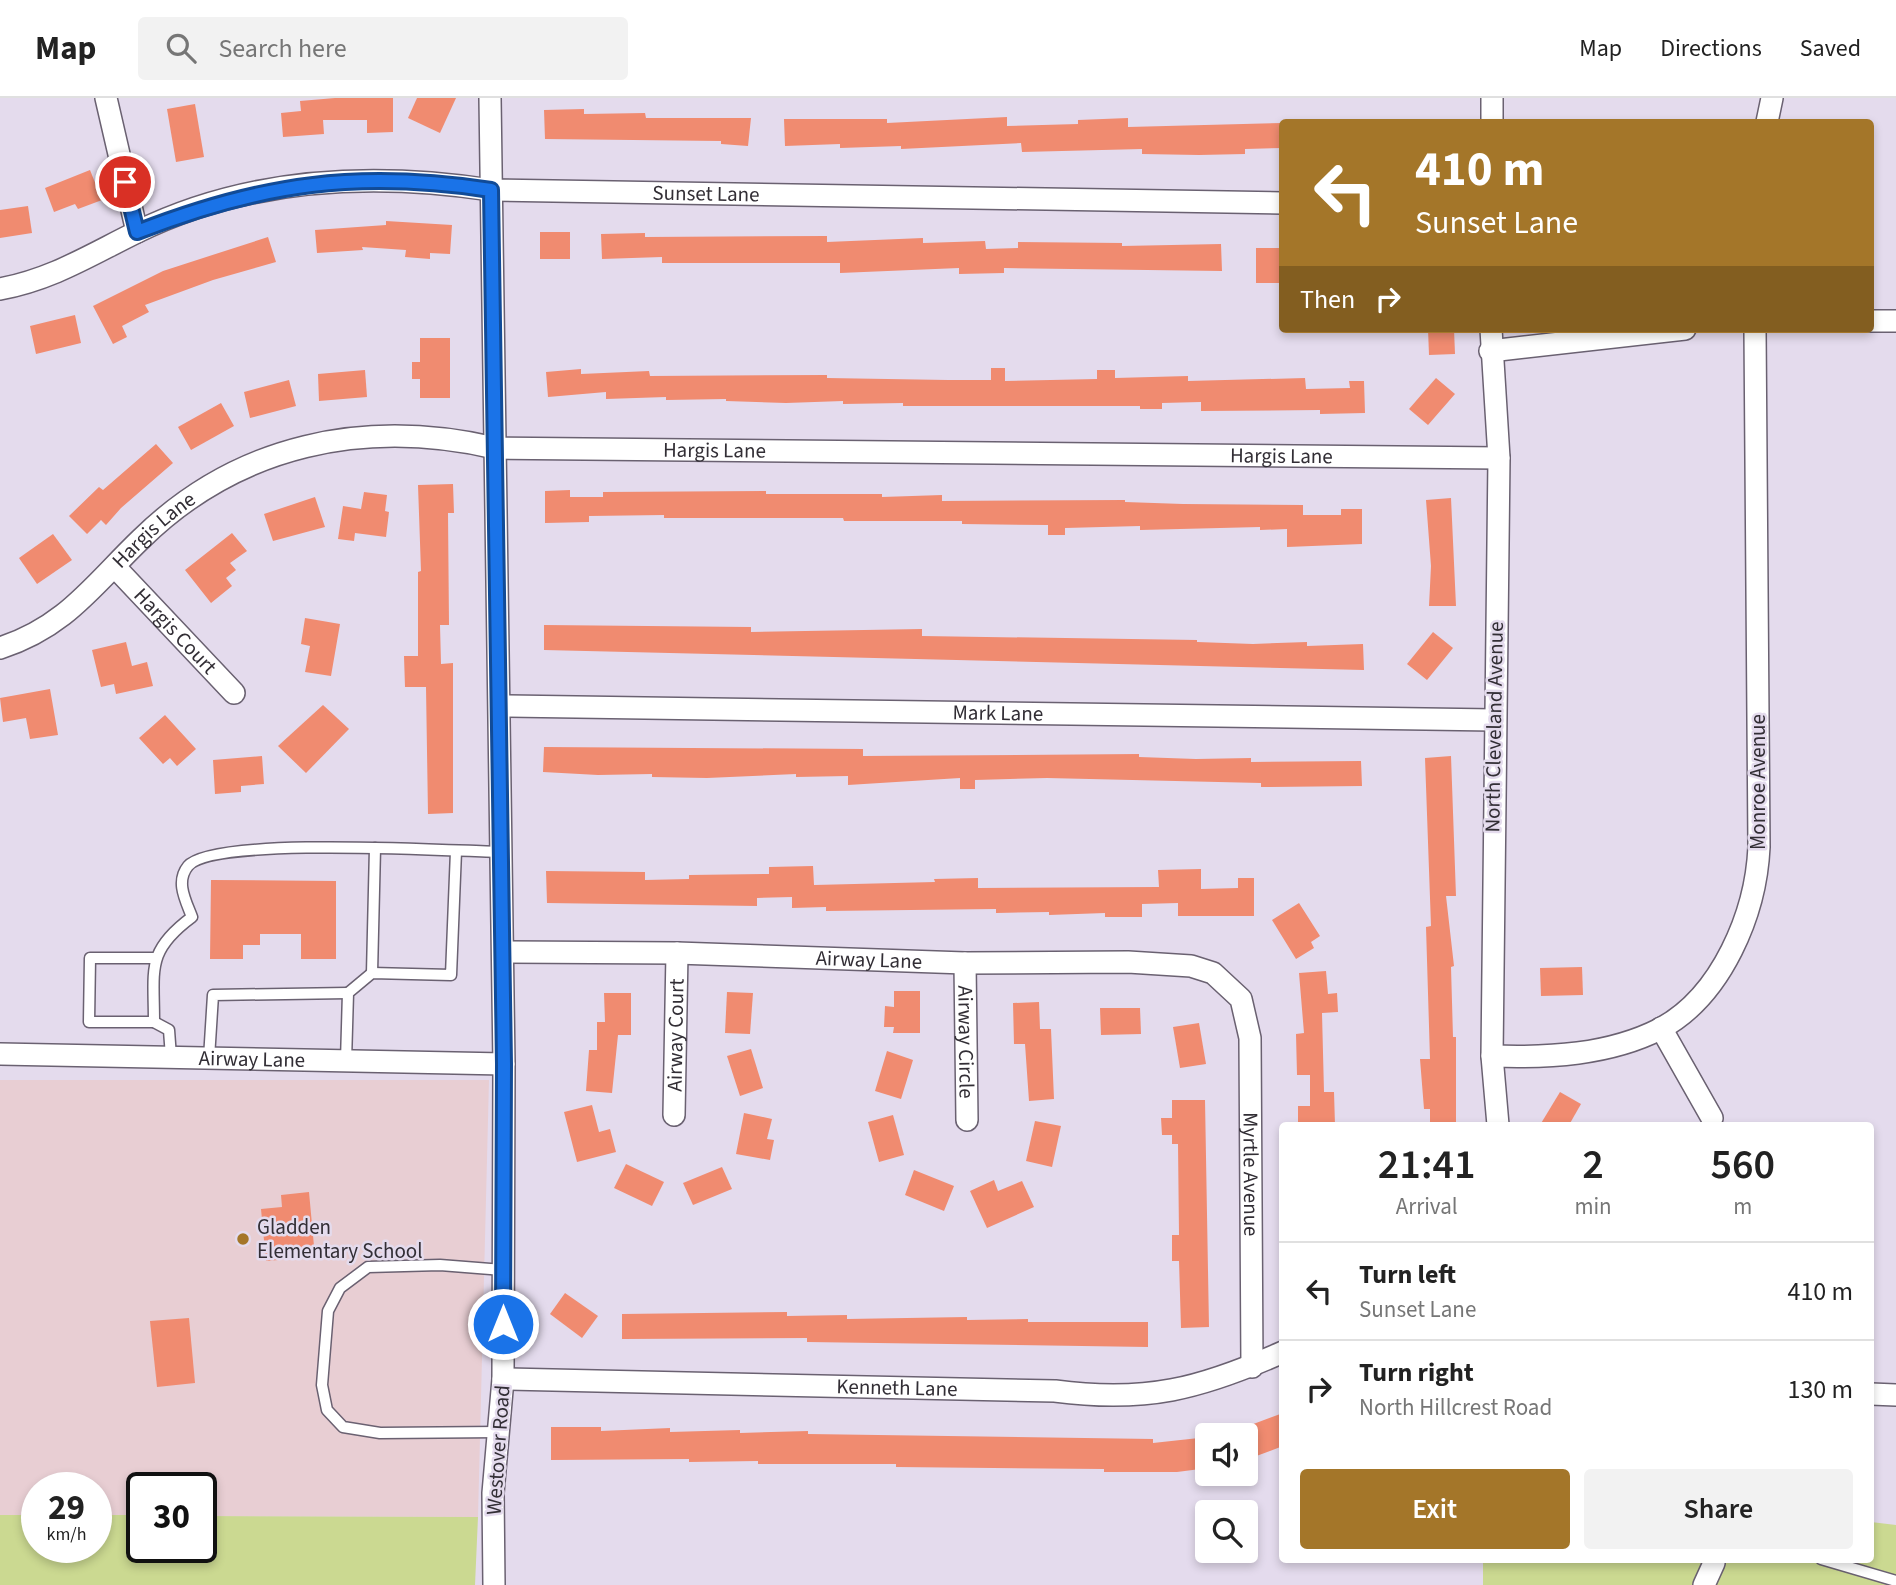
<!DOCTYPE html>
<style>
:root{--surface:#fff;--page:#f2f2f2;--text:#222;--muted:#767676;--line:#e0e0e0;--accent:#a47629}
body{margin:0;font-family:"Source Sans 3",sans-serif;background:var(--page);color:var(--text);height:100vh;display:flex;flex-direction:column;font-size:26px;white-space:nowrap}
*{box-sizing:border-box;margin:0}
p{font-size:23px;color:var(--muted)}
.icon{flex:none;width:38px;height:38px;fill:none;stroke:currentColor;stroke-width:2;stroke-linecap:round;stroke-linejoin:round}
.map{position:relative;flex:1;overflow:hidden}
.sheet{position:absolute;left:1279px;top:1024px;width:595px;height:441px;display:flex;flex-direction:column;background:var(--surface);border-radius:7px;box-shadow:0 4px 10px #0003}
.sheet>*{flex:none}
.top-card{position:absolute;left:1279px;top:21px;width:595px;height:214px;border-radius:7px;box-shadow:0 4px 10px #0003;background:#a47629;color:#fff;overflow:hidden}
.buttons{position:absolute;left:1195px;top:1325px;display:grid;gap:14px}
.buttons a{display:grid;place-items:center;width:63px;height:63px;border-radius:7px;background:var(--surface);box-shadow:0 4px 10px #0003;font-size:35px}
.speed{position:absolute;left:21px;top:1374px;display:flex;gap:14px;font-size:35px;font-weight:700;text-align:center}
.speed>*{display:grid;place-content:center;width:91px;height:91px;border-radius:50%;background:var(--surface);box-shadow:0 4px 10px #0003;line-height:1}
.speed small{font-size:18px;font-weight:400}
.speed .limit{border:4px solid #111;border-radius:10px;background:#fff;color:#111}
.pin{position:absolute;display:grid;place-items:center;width:60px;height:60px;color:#fff;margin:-30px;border:4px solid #fff;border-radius:50%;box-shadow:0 2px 7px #0007}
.me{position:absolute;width:77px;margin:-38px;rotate:0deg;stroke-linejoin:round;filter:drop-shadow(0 0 5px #0008)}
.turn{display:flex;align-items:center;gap:24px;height:147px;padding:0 21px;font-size:32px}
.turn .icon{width:91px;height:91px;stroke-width:2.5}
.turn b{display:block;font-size:49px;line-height:60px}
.then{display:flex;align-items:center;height:66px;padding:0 21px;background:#0003;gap:14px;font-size:26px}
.eta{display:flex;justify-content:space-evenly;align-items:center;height:119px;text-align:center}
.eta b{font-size:42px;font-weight:600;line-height:49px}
.cta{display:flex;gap:14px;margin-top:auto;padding:14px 21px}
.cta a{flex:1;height:80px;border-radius:7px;background:var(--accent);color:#fff;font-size:28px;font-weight:600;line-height:80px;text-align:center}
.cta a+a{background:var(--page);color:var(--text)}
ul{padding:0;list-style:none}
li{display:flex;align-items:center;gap:21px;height:98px;padding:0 21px;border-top:2px solid var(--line)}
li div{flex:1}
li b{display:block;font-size:26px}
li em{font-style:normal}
header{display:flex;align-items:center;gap:42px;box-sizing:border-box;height:98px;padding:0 35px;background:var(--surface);border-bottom:2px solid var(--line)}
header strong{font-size:33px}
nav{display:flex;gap:38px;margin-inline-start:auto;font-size:24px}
.search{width:490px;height:63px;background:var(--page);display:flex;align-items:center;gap:18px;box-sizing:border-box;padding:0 24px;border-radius:7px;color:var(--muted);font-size:26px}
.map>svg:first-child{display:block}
.education{fill:#e8ced3}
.green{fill:#cbd991}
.building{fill:#f08b70}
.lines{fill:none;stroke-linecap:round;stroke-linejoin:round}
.lane-casing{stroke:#6a6171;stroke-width:13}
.street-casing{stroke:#6a6171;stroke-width:24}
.lane{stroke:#fff;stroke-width:10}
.street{stroke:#fff;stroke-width:21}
.route-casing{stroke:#114b97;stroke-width:18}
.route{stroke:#1a73e8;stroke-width:12}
.poi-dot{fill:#a47629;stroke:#e4dbed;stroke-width:2.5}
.labels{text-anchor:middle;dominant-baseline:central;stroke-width:5;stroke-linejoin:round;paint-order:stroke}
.street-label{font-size:21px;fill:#322e35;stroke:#e4dbed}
.poi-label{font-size:21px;fill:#322e35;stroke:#e4dbed;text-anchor:start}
</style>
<header>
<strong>Map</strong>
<div class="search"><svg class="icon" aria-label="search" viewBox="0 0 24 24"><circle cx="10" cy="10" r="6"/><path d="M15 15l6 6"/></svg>Search here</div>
<nav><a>Map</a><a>Directions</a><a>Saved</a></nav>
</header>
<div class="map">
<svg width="1896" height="1487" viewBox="0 0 1896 1487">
<rect width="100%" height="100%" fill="#e4dbed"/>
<!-- education -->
<path class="education" d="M0 982H489L478 1419 201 1418V1390H142V1417H96V1390H37V1417H0Z"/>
<!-- green -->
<g class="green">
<path d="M0 1417H37V1449H96V1417H142V1449H201V1418L478 1419 475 1487H0Z"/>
<path d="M1871 1424 1896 1427V1487H1483V1461H1871Z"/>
</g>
<!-- building -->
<g class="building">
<path d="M335 0H393V34L367 35V22H323L324 36 283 39 281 15 301 13 300 3Z"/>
<path d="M417 0H456L440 35 408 20Z"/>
<path d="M195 6 204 59 176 64 167 11Z"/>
<path d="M584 11V16L645 15 646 20H751L748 48 721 46V43L545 41 544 12Z"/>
<path d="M1007 19V28L1078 26V22L1128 20V29L1283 25V50L1245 51V56L1199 57 1142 56V51L1022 54 1021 45 901 51V48L840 50V46L785 48 784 21H887V25Z"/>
<path d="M90 72 102 102 78 111 75 106 54 114 45 90Z"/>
<path d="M28 108 32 135 0 140V112Z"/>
<path d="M386 123 452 127 450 156 430 155V161L405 159 406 152 362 149 363 152 317 155 315 132 386 127Z"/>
<rect x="540" y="134" width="30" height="27"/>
<path d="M645 135V139L827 138V144L923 140V145L985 143 986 151 1018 150V144L1122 145V148L1221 146 1222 173 1004 170V175L959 176V170L840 175V165H662V159L602 161 601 136Z"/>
<path d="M268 139 276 164 213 182 145 207 149 214 122 228 127 239 113 246 93 208 163 173Z"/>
<path d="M1256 150H1283L1282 185H1256Z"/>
<path d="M75 217 81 245 36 256 30 228Z"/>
<path d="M1428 231H1454L1455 256 1429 257Z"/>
<path d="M420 240H450V300H420V281H412V264H420Z"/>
<path d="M991 270H1005V283L1097 281V272H1115V280L1188 278V283L1305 280 1306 291 1350 290 1349 283H1364L1365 315 1320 316V312L1201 313V304L1162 305V311H1140V308H903V305L843 306V303L786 305 726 303V301L666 302V299L606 301V294L548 299 546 274 581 271V276L649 273 650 278 827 277V280L948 282H991Z"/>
<path d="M365 272 367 299 319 303 318 276Z"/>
<path d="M1436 280 1455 296 1428 327 1409 311Z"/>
<path d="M289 282 296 308 250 320 244 294Z"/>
<path d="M221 305 234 328 191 352 178 329Z"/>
<path d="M156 346 173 365 121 410 106 427 101 422 87 436 69 418 99 389 103 392Z"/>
<path d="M453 386 454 415H448L449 527H440L441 566 453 565V715L428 716 426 589H405L404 558H418V474L421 473 418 387Z"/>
<path d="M570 392V399H603V394L766 393V396H882V399L942 397V403L1125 402V404L1183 406 1303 407V417H1341V411H1362V446L1287 449V431L1260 432V429L1140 432V428L1065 430V437H1048V427L962 426V423H844L843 420H664V417L589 418V424L545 425V393Z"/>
<path d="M364 394 387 397 385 413 389 414 386 439 355 435 354 443 338 441 343 408 361 411Z"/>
<path d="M315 399 325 429 273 443 264 416Z"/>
<path d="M1451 400 1456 508H1429L1431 468 1426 402Z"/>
<path d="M232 435 247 453 230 465 236 472 226 480 232 488 211 505 185 472Z"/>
<path d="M53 436 72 462 37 486 19 460Z"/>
<path d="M305 520 340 526 331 578 305 574 310 548 301 546Z"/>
<path d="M544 527 751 529V534L922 531V538L1197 542V544L1253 546 1307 544V548L1363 546 1364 572 544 552Z"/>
<path d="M1433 534 1453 550 1427 582 1407 566Z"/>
<path d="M126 544 132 568 147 564 153 588 116 596 114 586 101 589 92 552Z"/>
<path d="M50 591 58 637 30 641 26 620 3 624 0 600Z"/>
<path d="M323 607 349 631 306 675 278 648Z"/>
<path d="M165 617 196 651 177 668 170 660 163 666 139 640Z"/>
<path d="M544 649 863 651V658L1139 656V659L1196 661 1251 660V664L1361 663 1362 688 1261 689V685L1047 680 975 682V691H960V680L848 687V678L796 679V676L707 680 652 679V676L598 677 543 674Z"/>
<path d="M262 658 264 686 241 688V694L215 696 213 662Z"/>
<path d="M1451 658 1456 798H1446L1454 868 1451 869 1453 939H1456V1027H1430V1011H1424L1420 961H1430L1426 829 1431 828 1425 660Z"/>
<path d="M813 768 814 787 935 784 934 781 978 780V790L1159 789 1158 772 1201 771V791L1238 790V780H1254V818H1178V805L1142 806V819H1105V815L1049 817V814L996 815V811L826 813V809L792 810V799L757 800V808L547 805 546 773 645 774V782L689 781V777L769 776V769Z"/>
<path d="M211 782 336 783V861H301V836H260V847H243V861H210Z"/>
<path d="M1299 805 1320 838 1311 844 1314 850 1296 861 1272 822Z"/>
<path d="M1582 869 1583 897 1541 898 1540 870Z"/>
<path d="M1326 873 1328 896 1337 895 1338 914 1322 915 1324 994H1334L1335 1027H1298V1008H1310V977H1297L1296 936 1304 935 1299 875Z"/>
<path d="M894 893H920V935H893L894 929H884L885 908 894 909Z"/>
<path d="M727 894 753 895 750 936 725 935Z"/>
<path d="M604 895H631V937H618L612 995 586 993 589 952H597V924H605Z"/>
<path d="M1039 904 1040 931H1051L1054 1001 1029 1003 1025 946H1014L1013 905Z"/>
<path d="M1100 910H1140L1141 936 1101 937Z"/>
<path d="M1199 925 1206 966 1180 970 1173 929Z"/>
<path d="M751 951 763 990 740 998 727 958Z"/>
<path d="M887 953 913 962 901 1001 875 993Z"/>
<path d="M1560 994 1581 1006 1569 1027H1540Z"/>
<path d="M1172 1002H1205L1209 1229 1181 1230 1179 1163H1172V1137H1179L1178 1046H1172V1037H1162L1161 1020H1172Z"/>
<path d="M592 1007 599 1034 610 1031 616 1054 577 1064 564 1014Z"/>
<path d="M744 1015 772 1021 767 1041 774 1042 770 1062 736 1056Z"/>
<path d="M893 1017 904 1057 879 1064 868 1024Z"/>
<path d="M1035 1023 1061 1028 1052 1069 1026 1063Z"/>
<path d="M626 1066 664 1084 652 1108 614 1090Z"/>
<path d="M722 1069 732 1091 693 1107 683 1085Z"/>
<path d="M914 1072 954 1088 944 1113 905 1097Z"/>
<path d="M994 1082 998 1093 1022 1083 1034 1109 987 1130 970 1093Z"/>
<path d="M309 1094 315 1159 266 1163 261 1111 282 1109 281 1097Z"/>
<path d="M565 1195 598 1218 582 1240 550 1216Z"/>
<path d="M787 1214V1218L847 1217V1221L967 1219V1222L1028 1221V1224H1148V1249L807 1244V1240L622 1241V1216Z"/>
<path d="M189 1220 195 1285 157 1289 150 1223Z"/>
<path d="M1283 1315V1348L1251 1360 1246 1337 1240 1331Z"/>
<path d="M551 1329H601V1333L670 1330V1334L740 1332V1335L808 1333V1336L1153 1341V1345L1208 1339V1370L1177 1374H1104V1371L896 1369V1366H758V1363L689 1364V1361L551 1362Z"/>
</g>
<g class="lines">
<!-- lane casing -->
<g class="lane-casing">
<g id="lane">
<path d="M154 860H90L89 924H154C154 871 146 853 192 819 186 803 175 784 188 768 213 738 454 753 502 754"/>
<path d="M372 875 375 750"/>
<path d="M154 924 169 932 171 959"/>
<path d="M209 960 213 897 348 895"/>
<path d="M346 963 348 895 372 875 451 877 456 753"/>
<path d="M500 1334 380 1335 343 1329 327 1312 322 1287 328 1213 340 1190 368 1169 440 1167 503 1172"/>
<path d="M1821 1461 1896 1483"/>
</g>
</g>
<!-- street casing -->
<g class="street-casing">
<g id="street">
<path d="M106 0 137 134"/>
<path d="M490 0 504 966 503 1281 493 1395 494 1487"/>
<path d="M1492 0V24"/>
<path d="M1767 24 1772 0"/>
<path id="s1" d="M0 191C53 181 90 157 137 134 247 80 372 74 491 92L1283 105"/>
<path d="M1871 223H1896"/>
<path d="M1491 231 1499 360 1492 958 1498 1027"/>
<path d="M1490 253 1685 231"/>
<path id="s2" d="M115 469 234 595"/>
<path id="s3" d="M0 550C66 529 94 486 141 441 238 346 365 320 495 350L1499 360"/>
<path id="s4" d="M501 608 1494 622"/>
<path id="s5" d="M503 854 677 855 965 865 1128 864 1191 868 1213 875 1241 901 1250 940 1252 1269"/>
<path id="s6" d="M965 865 967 1022"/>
<path d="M1661 930 1712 1020"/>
<path id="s7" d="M0 956 504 966"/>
<path d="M1492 958C1548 960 1609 957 1660 931 1722 898 1756 815 1759 749L1755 231"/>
<path id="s8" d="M674 1017 677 855"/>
<path id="s9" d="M503 1281 1055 1293C1146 1305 1200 1291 1283 1254"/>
<path d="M1871 1296 1896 1297"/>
<path d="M1704 1487 1714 1465"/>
</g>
</g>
<!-- lane -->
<use href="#lane" class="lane"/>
<!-- street -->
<use href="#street" class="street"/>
</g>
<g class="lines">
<!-- route casing -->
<g class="route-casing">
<path id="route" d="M125 84 137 134C262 85 359 72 491 92L504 966 503 1226"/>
</g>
<!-- route -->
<use href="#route" class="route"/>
</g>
<!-- markers -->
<circle class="poi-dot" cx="243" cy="1141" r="7"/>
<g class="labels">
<!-- street labels -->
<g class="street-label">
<text stroke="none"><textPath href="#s1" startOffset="726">Sunset Lane</textPath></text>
<text stroke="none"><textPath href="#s3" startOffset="782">Hargis Lane</textPath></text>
<text stroke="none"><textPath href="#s3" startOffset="1349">Hargis Lane</textPath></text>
<text stroke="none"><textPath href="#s3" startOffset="196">Hargis Lane</textPath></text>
<text stroke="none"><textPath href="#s2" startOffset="88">Hargis Court</textPath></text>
<text stroke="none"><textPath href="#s4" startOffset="497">Mark Lane</textPath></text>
<text transform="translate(1494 629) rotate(-89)">North Cleveland Avenue</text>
<text transform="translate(1758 684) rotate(-90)">Monroe Avenue</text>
<text stroke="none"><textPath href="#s5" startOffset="366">Airway Lane</textPath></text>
<text stroke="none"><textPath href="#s8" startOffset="80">Airway Court</textPath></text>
<text stroke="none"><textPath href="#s6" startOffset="79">Airway Circle</textPath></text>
<text stroke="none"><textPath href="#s7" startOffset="252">Airway Lane</textPath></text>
<text stroke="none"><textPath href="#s5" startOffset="926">Myrtle Avenue</textPath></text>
<text stroke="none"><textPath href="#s9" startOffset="394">Kenneth Lane</textPath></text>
<text transform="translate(498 1352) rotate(-86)">Westover Road</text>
</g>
<!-- poi labels -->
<g class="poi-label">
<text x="257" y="1129">Gladden<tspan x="257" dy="24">Elementary School</tspan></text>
</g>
</g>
</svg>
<div class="buttons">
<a><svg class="icon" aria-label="sound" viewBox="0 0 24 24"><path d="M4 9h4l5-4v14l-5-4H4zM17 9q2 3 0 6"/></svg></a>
<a><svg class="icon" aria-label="search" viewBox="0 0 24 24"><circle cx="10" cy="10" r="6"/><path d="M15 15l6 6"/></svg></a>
</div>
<div class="speed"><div>29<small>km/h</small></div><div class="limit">30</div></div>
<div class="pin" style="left:125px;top:84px;background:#d93025"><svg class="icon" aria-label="arrive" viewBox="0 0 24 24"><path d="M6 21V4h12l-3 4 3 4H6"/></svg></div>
<svg class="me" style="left:503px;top:1226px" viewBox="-20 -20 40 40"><circle r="17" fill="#1a73e8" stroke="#fff" stroke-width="3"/><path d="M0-11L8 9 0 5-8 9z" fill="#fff"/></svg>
<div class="top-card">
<div class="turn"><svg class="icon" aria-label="left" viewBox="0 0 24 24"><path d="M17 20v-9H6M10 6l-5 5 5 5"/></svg><div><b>410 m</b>Sunset Lane</div></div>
<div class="then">Then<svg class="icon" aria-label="right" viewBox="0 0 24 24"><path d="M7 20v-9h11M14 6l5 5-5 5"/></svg></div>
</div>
<section class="sheet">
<div class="eta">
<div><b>21:41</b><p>Arrival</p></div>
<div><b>2</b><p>min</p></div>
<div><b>560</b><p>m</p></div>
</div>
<ul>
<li><svg class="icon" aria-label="left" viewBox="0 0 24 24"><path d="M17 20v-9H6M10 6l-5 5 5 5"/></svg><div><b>Turn left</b><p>Sunset Lane</p></div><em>410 m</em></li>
<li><svg class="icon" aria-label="right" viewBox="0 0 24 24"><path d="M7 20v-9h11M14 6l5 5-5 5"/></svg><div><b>Turn right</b><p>North Hillcrest Road</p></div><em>130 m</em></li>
</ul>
<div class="cta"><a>Exit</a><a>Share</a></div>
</section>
</div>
